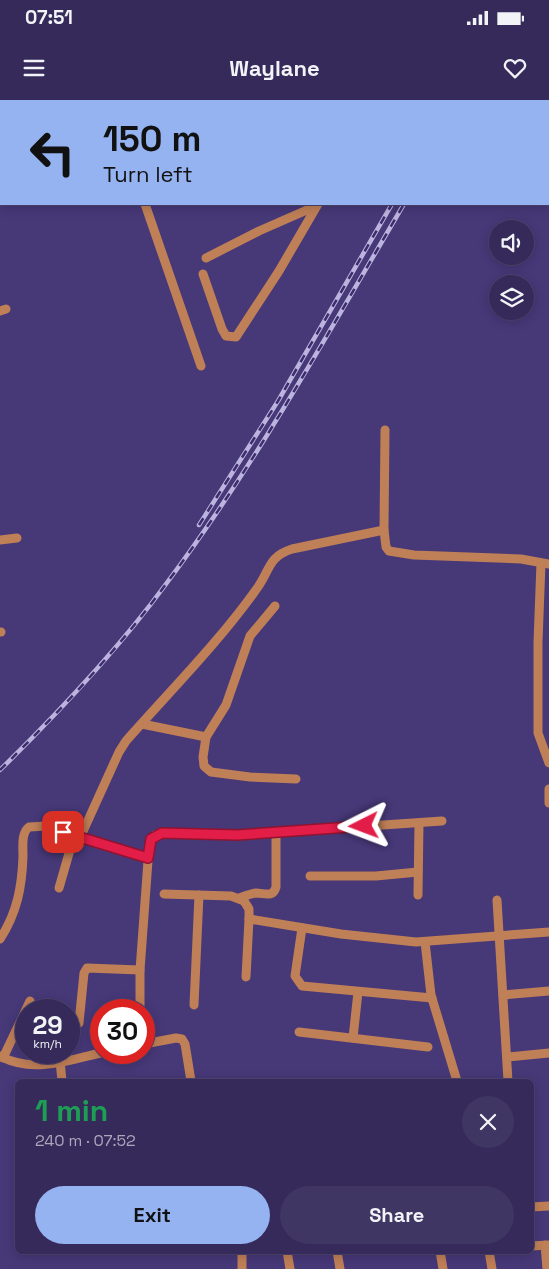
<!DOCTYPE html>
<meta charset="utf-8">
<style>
:root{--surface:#352a5a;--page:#403663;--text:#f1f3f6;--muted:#aaa7bb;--line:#4f4670;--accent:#95b2f1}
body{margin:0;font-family:"Space Grotesk",sans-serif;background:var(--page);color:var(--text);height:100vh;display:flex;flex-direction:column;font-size:19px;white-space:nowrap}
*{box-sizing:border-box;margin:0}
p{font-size:16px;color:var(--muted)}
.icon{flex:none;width:28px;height:28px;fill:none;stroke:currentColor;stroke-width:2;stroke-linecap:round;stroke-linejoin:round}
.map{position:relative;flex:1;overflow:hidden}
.sheet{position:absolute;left:15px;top:979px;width:519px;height:175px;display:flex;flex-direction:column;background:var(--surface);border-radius:8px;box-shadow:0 2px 12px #0003,0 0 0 1px var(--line)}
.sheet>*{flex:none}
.guide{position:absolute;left:0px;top:0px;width:550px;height:105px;box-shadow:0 2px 12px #0003,0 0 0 1px var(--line);background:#95b2f1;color:#111;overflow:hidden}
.buttons{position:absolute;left:489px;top:120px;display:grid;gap:10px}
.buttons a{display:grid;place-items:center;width:45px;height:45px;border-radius:50%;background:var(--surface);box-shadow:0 2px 12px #0003,0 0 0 1px var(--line);font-size:25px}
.speed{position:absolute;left:15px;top:899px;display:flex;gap:10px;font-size:25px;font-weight:700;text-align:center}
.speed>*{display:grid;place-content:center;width:65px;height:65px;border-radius:50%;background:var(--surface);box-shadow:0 2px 12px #0003,0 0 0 1px var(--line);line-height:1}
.speed small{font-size:12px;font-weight:400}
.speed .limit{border:8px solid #d22;background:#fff;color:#111}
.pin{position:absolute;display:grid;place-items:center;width:42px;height:42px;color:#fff;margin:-21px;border-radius:10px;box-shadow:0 2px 8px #0006}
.me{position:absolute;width:55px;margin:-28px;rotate:267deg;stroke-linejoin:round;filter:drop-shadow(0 0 4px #0008)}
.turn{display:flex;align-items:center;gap:18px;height:105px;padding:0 20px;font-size:22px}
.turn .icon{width:65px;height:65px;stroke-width:2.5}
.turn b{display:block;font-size:35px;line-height:42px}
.round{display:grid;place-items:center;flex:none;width:52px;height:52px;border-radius:26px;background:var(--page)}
.headline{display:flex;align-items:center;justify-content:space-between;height:85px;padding:0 20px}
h1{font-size:30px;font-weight:700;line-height:38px;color:#1e9e55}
.primary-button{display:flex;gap:10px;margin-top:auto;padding:10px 20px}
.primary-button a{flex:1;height:58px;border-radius:30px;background:var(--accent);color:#111;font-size:20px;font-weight:700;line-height:58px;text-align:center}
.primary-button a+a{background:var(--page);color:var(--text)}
.status{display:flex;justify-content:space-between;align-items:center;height:35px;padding:0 25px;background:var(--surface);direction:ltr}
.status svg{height:14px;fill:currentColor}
header{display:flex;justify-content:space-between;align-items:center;height:65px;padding:0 20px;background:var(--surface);font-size:22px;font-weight:700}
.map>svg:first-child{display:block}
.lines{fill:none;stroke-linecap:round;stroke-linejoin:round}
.minor{stroke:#bf7f57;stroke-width:9}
.rail-casing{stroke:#bbb4df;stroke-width:4.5}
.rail{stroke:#3d2d6c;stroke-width:2.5;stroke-dasharray:8;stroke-linecap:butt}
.route-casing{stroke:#92132f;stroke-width:12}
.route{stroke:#e11d48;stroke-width:9}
</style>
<div class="status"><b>07:51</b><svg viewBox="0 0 49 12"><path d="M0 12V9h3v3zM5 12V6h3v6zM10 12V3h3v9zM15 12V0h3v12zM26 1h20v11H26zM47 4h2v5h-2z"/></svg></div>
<header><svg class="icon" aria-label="menu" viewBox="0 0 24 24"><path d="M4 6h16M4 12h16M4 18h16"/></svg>Waylane<svg class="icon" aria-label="heart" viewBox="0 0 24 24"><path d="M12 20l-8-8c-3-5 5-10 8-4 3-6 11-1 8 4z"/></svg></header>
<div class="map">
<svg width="549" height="1169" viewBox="0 0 549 1169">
<rect width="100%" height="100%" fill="#473878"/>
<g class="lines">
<!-- minor -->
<g class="minor">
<path d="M217 0 218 1"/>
<path d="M279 0V1"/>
<path d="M377 1 378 0"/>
<path d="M0 92H1"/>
<path d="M145 104 201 266"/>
<path d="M206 158 259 131 316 106"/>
<path d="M203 174 222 229 226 236 236 237 279 171 318 104"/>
<path d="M0 211 6 209"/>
<path d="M385 330 384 430 386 447 389 451 414 455 521 459 549 464"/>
<path d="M0 440 17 438"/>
<path d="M541 463 538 542V633L549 663"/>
<path d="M275 506 250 536 226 605 206 637 203 657 204 666 211 672 250 677 296 679"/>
<path d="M0 532H1"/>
<path d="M142 624 206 637"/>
<path d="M549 689V703"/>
<path d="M80 738 119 652 126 641C171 590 219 542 258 487 271 468 268 457 292 449L384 430"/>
<path d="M310 776H376L418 772"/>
<path d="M59 788 74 736"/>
<path d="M164 794 231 796 244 801 249 809V819L246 877"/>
<path d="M418 795 419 723"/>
<path d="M239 798C245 796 250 794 256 793 265 793 273 798 276 787V732"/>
<path d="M497 800 508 981"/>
<path d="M249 819 341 834 416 842 549 832"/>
<path d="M302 828 295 876 302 886 432 898"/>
<path d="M0 839C17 813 22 787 23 756 23 747 21 733 29 727L47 726 80 738 148 758"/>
<path d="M425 842 431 895 457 981"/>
<path d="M503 895 549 891"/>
<path d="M194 905 199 795"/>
<path d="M140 910V870L149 747 155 735 172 733 237 735 442 721"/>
<path d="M79 923 84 873 87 868 140 870"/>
<path d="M299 932 428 947"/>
<path d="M353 938 358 892"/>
<path d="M144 944 176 938 182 939 185 944 191 981"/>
<path d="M0 956C32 974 70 960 104 952"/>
<path d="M507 957 549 953"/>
<path d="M3 958 30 901"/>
<path d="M60 961 62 981"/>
<path d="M531 1107 549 1106"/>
<path d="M545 1145 547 1169"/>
<path d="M531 1146 549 1145"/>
<path d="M287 1151 290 1169"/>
<path d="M337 1151 340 1169"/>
<path d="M440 1151 443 1169"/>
<path d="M489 1151 492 1169"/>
<path d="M242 1169V1151"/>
</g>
<!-- rail casing -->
<g class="rail-casing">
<g id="rail">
<path d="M451 1 452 0"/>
<path d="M463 1 464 0"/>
<path d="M199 425 278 301 392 104"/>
<path d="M0 670C59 612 117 551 166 484 256 364 328 233 404 104"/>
</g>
</g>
<!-- rail -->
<use href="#rail" class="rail"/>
</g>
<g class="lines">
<!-- route casing -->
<g class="route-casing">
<path id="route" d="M63 732 148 758 151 739 162 733 237 735 364 726"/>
</g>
<!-- route -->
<use href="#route" class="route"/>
</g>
</svg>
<div class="buttons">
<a><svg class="icon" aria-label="sound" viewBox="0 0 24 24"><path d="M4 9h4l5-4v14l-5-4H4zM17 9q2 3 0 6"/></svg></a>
<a><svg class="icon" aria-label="layers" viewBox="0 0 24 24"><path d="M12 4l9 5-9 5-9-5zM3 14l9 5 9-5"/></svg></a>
</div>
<div class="speed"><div>29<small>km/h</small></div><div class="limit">30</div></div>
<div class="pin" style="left:63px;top:732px;background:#d93025"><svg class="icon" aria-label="arrive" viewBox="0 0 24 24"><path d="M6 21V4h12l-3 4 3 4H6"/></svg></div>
<svg class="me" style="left:364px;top:726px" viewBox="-20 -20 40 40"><path d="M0-17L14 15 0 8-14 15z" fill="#e11d48" stroke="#fff" stroke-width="4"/></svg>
<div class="guide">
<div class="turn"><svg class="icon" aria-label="left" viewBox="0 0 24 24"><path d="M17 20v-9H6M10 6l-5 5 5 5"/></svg><div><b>150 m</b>Turn left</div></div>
</div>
<section class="sheet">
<div class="headline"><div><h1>1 min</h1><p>240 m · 07:52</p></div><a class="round"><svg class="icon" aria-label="close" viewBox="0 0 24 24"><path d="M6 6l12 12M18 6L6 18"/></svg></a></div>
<div class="primary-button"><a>Exit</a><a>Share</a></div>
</section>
</div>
